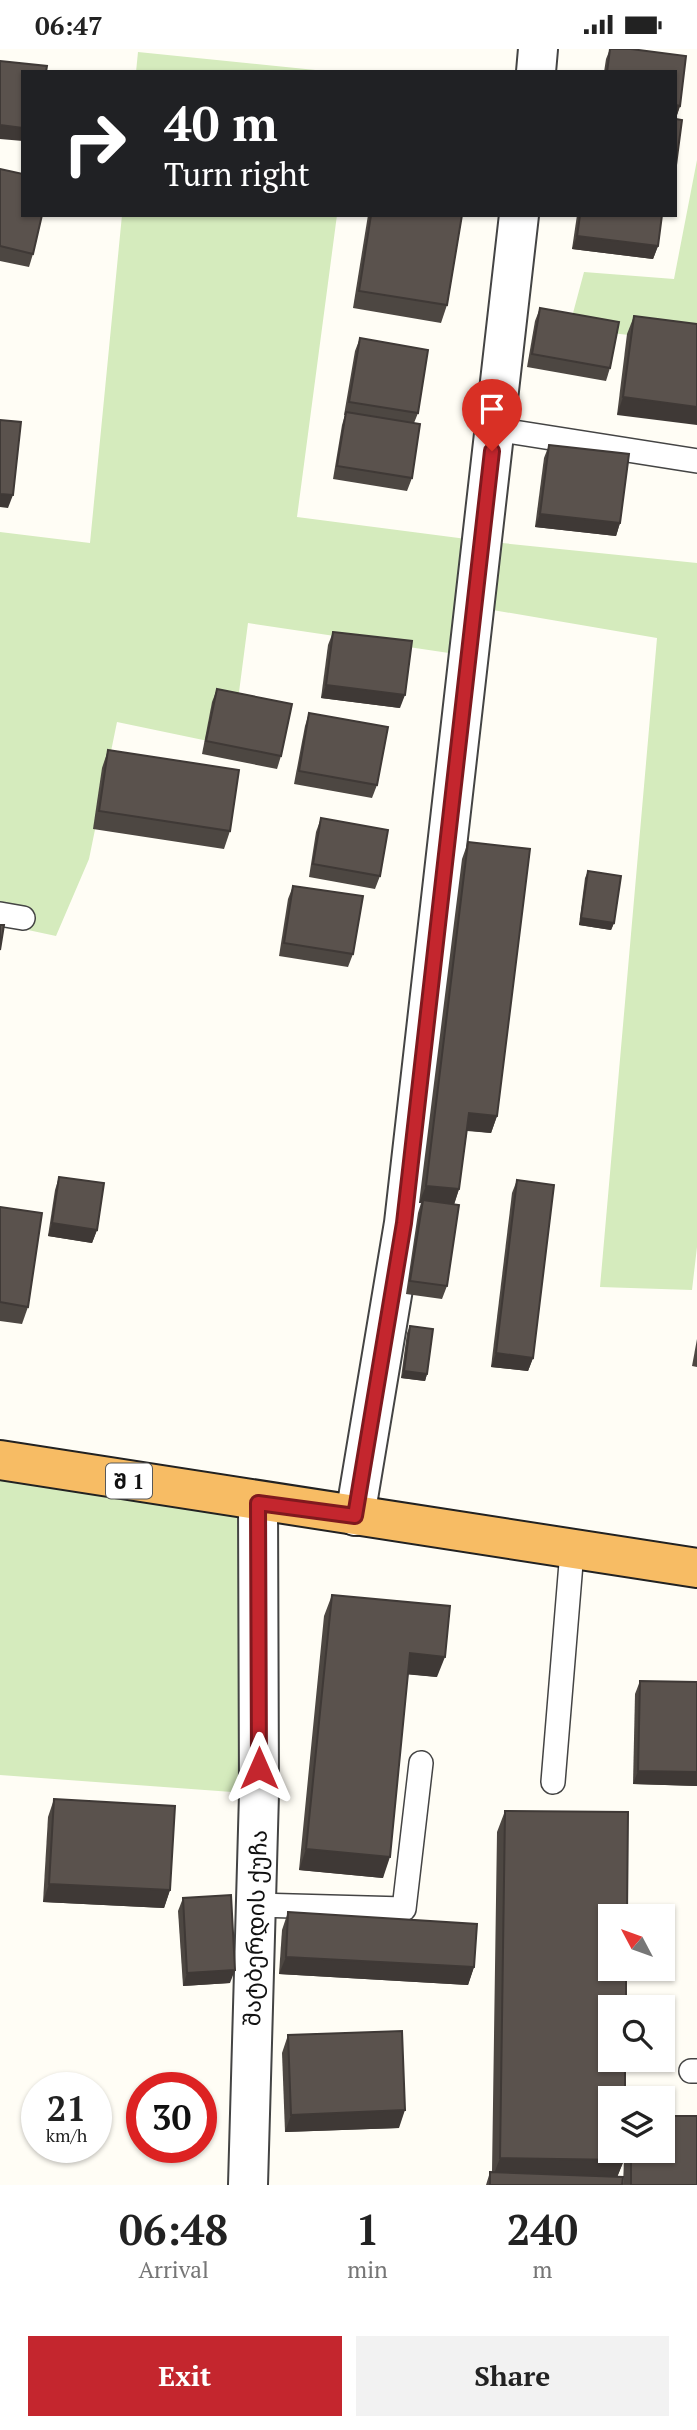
<!DOCTYPE html>
<meta charset="utf-8">
<style>
:root{--surface:#fff;--page:#f2f2f2;--text:#222;--muted:#767676;--accent:#c4262e}
body{margin:0;font-family:"PT Serif","Noto Sans Georgian",serif;background:var(--page);color:var(--text);height:100vh;display:flex;flex-direction:column;font-size:26px;white-space:nowrap}
*{box-sizing:border-box;margin:0}
p{font-size:23px;color:var(--muted)}
.icon{flex:none;width:38px;height:38px;fill:none;stroke:currentColor;stroke-width:2;stroke-linecap:round;stroke-linejoin:round}
.map{position:relative;height:2136px;overflow:hidden}
.drawer{display:flex;flex-direction:column;background:var(--surface);flex:1}
.drawer>*{flex:none}
.hud{position:absolute;left:21px;top:21px;width:656px;height:147px;border-radius:0px;box-shadow:0 2px 5px #0004;background:#202124;color:#fff;overflow:hidden}
.needle{width:46px;rotate:311deg}
.tools{position:absolute;left:598px;top:1855px;display:grid;gap:14px}
.tools a{display:grid;place-items:center;width:77px;height:77px;border-radius:0px;background:var(--surface);box-shadow:0 2px 5px #0004;font-size:35px}
.speed{position:absolute;left:21px;top:2023px;display:flex;gap:14px;font-size:35px;font-weight:700;text-align:center}
.speed>*{display:grid;place-content:center;width:91px;height:91px;border-radius:50%;background:var(--surface);box-shadow:0 2px 5px #0004;line-height:1}
.speed small{font-size:18px;font-weight:400}
.speed .limit{border:10px solid #d22;background:#fff;color:#111}
.pin{position:absolute;display:grid;place-items:center;width:60px;height:60px;color:#fff;margin:-72px -30px;border-radius:50% 50% 50% 0;rotate:-45deg;box-shadow:0 0 7px #0007}
.pin .icon{rotate:45deg}
.me{position:absolute;width:77px;margin:-38px;rotate:0deg;stroke-linejoin:round;filter:drop-shadow(0 0 5px #0008)}
.turn{display:flex;align-items:center;gap:24px;height:147px;padding:0 28px;font-size:32px}
.turn .icon{width:91px;height:91px;stroke-width:2.5}
.turn b{display:block;font-size:49px;line-height:60px}
.eta{display:flex;justify-content:space-evenly;align-items:center;height:119px;text-align:center}
.eta b{font-size:42px;font-weight:600;line-height:49px}
.button{display:flex;gap:14px;margin-top:auto;padding:14px 28px}
.button a{flex:1;height:80px;border-radius:0px;background:var(--accent);color:#fff;font-size:28px;font-weight:600;line-height:80px;text-align:center}
.button a+a{background:var(--page);color:var(--text)}
.status{display:flex;justify-content:space-between;align-items:center;height:49px;padding:0 35px;background:var(--surface);direction:ltr}
.status svg{height:19px;fill:currentColor}
.map>svg:first-child{display:block}
.green{fill:#d5ebbd}
.lines{fill:none;stroke-linecap:round;stroke-linejoin:round}
.service-casing{stroke:#444;stroke-width:26}
.minor-casing{stroke:#444;stroke-width:42}
.trunk-casing{stroke:#222;stroke-width:42}
.service{stroke:#fff;stroke-width:23}
.minor{stroke:#fff;stroke-width:38}
.trunk{stroke:#f7bc64;stroke-width:38}
.wall{fill:#4d4742}
.shaded-wall{fill:#3f3936}
.building{fill:#5a524d;stroke:#3f3936;stroke-width:2}
.route-casing{stroke:#7f191e;stroke-width:18}
.route{stroke:#c4262e;stroke-width:12}
.labels{text-anchor:middle;dominant-baseline:central;stroke-width:7;stroke-linejoin:round;paint-order:stroke}
.shield{fill:#fff;stroke:#585858;stroke-width:2}
.shield-label{font-size:21px;font-weight:bold;fill:#111}
.street-label{font-size:23px;fill:#111;stroke:#fff}
</style>
<div class="status"><b>06:47</b><svg viewBox="0 0 49 12"><path d="M0 12V9h3v3zM5 12V6h3v6zM10 12V3h3v9zM15 12V0h3v12zM26 1h20v11H26zM47 4h2v5h-2z"/></svg></div>
<div class="map">
<svg width="697" height="2136" viewBox="0 0 697 2136">
<rect width="100%" height="100%" fill="#fffdf5"/>
<!-- green -->
<g class="green">
<path d="M138 3 335 23H136Z"/>
<path d="M697 111V294L569 279 584 223 674 230Z"/>
<path d="M122 166H337L297 468 482 492 697 514V1198L692 1241 600 1238 657 589 475 558 469 607 248 574 232 697 117 673 89 810 56 887 0 875V483L90 494Z"/>
<path d="M0 1426 245 1468 259 1745 0 1726Z"/>
</g>
<g class="lines">
<!-- service casing -->
<g class="service-casing">
<g id="service">
<path d="M495 380 697 412"/>
<path d="M0 865 23 869"/>
<path d="M553 1733 572 1502"/>
<path d="M256 1856 404 1860 421 1714"/>
<path d="M691 2022H697"/>
</g>
</g>
<!-- minor casing -->
<g class="minor-casing">
<g id="minor">
<path d="M536 23 538 0"/>
<path d="M355 1467 404 1174 519 166"/>
<path d="M248 2136 259 1745 258 1454"/>
</g>
</g>
<!-- trunk casing -->
<g class="trunk-casing">
<path id="trunk" d="M0 1411 697 1519"/>
</g>
<!-- service -->
<use href="#service" class="service"/>
<!-- minor -->
<use href="#minor" class="minor"/>
<!-- trunk -->
<use href="#trunk" class="trunk"/>
</g>
<!-- wall -->
<g class="wall">
<path d="M610 0H631L686 7 680 57 676 69V23H604L606 10Z"/>
<path d="M0 120 33 205 29 218 0 212Z"/>
<path d="M368 166H462L447 256 441 274 353 259Z"/>
<path d="M577 166H662L658 197 653 210 572 200Z"/>
<path d="M540 259 610 319 606 332 527 318 535 272Z"/>
<path d="M634 267 697 275 617 366 627 285Z"/>
<path d="M360 289 418 364 414 374 412 429 407 442 333 430 342 376 345 366H344L355 302Z"/>
<path d="M549 396 620 474 616 487 535 478 544 409Z"/>
<path d="M333 583 400 659 321 649 328 596Z"/>
<path d="M217 640 281 707 277 720 202 705 212 653Z"/>
<path d="M309 664 377 736 372 749 294 735 305 677Z"/>
<path d="M108 701 230 782 224 800 93 780 102 719Z"/>
<path d="M321 769 380 827 375 840 309 828 316 783Z"/>
<path d="M468 793 497 1067 491 1084 467 1082 459 1140 454 1156 447 1237 442 1250 406 1245 418 1164 421 1154H419L462 810Z"/>
<path d="M588 822 614 874 611 881 579 876 585 829Z"/>
<path d="M293 837 353 905 348 918 279 907 288 850Z"/>
<path d="M59 1128 97 1181 92 1194 48 1187 55 1141Z"/>
<path d="M517 1131 533 1309 528 1322 491 1318 512 1144Z"/>
<path d="M0 1158 28 1258 22 1275 0 1272Z"/>
<path d="M410 1277 427 1325 425 1332 401 1329 407 1284Z"/>
<path d="M697 1290V1318L692 1317Z"/>
<path d="M332 1546 437 1628 408 1625 383 1829 299 1821 324 1567Z"/>
<path d="M640 1632 697 1633V1737L633 1735 635 1645Z"/>
<path d="M54 1750 170 1841 164 1859 43 1853 48 1768Z"/>
<path d="M505 1762 611 2102H663L697 2136H623L624 2111 617 2128 622 2136H486L490 2123H492L497 1783Z"/>
<path d="M183 1849 230 1934 183 1937 178 1862Z"/>
<path d="M288 1863 474 1918 468 1936 279 1925 282 1881Z"/>
<path d="M288 1986 399 2079 285 2083 282 2004Z"/>
</g>
<!-- shaded-wall -->
<g class="shaded-wall">
<path d="M676 56 680 57 676 69Z"/>
<path d="M0 76 23 79V92L0 90Z"/>
<path d="M577 187 658 197 653 210 572 200Z"/>
<path d="M623 348 697 358V376L617 366Z"/>
<path d="M0 445 13 446 8 459 0 458Z"/>
<path d="M540 465 620 474 616 487 535 478Z"/>
<path d="M326 636 405 646 400 659 321 649Z"/>
<path d="M581 869 614 874 611 881 579 876Z"/>
<path d="M469 1064 497 1067 491 1084 463 1081Z"/>
<path d="M426 1137 459 1140 453 1158 423 1151 421 1154H419Z"/>
<path d="M52 1174 97 1181 92 1194 48 1187Z"/>
<path d="M496 1304 533 1309 528 1322 491 1318Z"/>
<path d="M404 1322 427 1325 425 1332 401 1329Z"/>
<path d="M410 1604 445 1608 437 1628 403 1625Z"/>
<path d="M638 1722 697 1723V1737L633 1735Z"/>
<path d="M306 1800 390 1808 383 1829 299 1821Z"/>
<path d="M49 1835 170 1841 164 1859 43 1853Z"/>
<path d="M286 1908 474 1918 468 1936 279 1925Z"/>
<path d="M235 1921 230 1934 183 1937 187 1924Z"/>
<path d="M405 2061 399 2079 285 2083 291 2066Z"/>
<path d="M500 2109 624 2111 616 2131 492 2130Z"/>
</g>
<!-- building -->
<g class="building">
<path d="M610 0H631L686 7 680 57 676 56V23H607Z"/>
<path d="M0 12 47 17 46 23H23V79L0 76Z"/>
<path d="M676 70 682 71 676 116Z"/>
<path d="M0 120 23 125V166H42L33 205 0 197Z"/>
<path d="M371 166H462L447 256 359 242Z"/>
<path d="M580 166H662L658 197 577 187Z"/>
<path d="M540 259 619 273 610 319 532 305Z"/>
<path d="M634 267 697 275V358L623 348Z"/>
<path d="M360 289 428 301 418 364 349 353Z"/>
<path d="M346 363 420 375 412 429 337 417Z"/>
<path d="M0 371 21 373 13 446 0 445Z"/>
<path d="M549 396 629 405 620 474 540 465Z"/>
<path d="M333 583 412 592 405 646 326 636Z"/>
<path d="M217 640 292 655 281 707 206 692Z"/>
<path d="M309 664 388 678 377 736 299 722Z"/>
<path d="M108 701 239 721 230 782 99 762Z"/>
<path d="M321 769 388 781 380 827 313 815Z"/>
<path d="M468 793 530 800 497 1067 469 1064 459 1140 426 1137Z"/>
<path d="M588 822 621 827 614 874 581 869Z"/>
<path d="M293 837 363 847 353 905 284 894Z"/>
<path d="M0 876H4L0 901Z"/>
<path d="M59 1128 104 1134 97 1181 52 1174Z"/>
<path d="M517 1131 554 1136 533 1309 496 1304Z"/>
<path d="M423 1151 459 1156 447 1237 410 1232Z"/>
<path d="M0 1158 42 1164 28 1258 0 1253Z"/>
<path d="M410 1277 433 1280 427 1325 404 1322Z"/>
<path d="M332 1546 450 1557 445 1608 410 1604 390 1808 306 1800Z"/>
<path d="M640 1632 697 1633V1723L638 1722Z"/>
<path d="M54 1750 175 1757 170 1841 49 1835Z"/>
<path d="M505 1762 628 1763 627 1867H611V1920H626V1958H611V2011H625V2049H611V2102H624V2111L500 2109Z"/>
<path d="M231 1846 235 1921 187 1924 183 1849Z"/>
<path d="M288 1863 477 1875 474 1918 286 1908Z"/>
<path d="M402 1982 405 2061 291 2066 288 1986Z"/>
<path d="M663 2067H697V2136H631V2102H663Z"/>
<path d="M490 2123 623 2128 622 2136H490Z"/>
</g>
<g class="lines">
<!-- route casing -->
<g class="route-casing">
<path id="route" d="M259 1719 258 1454 355 1467 404 1174 492 402"/>
</g>
<!-- route -->
<use href="#route" class="route"/>
</g>
<g class="labels">
<!-- shield labels -->
<rect class="shield" x="106" y="1414.5" width="46" height="35" rx="5"/>
<g class="shield-label">
<text x="129" y="1432">შ 1</text>
</g>
<!-- street labels -->
<g class="street-label">
<text transform="translate(255 1879) rotate(-88)">შატბერდის ქუჩა</text>
</g>
</g>
</svg>
<div class="tools">
<a><svg class="needle" viewBox="-14 -14 28 28"><path d="M0-13l5 13h-10z" fill="#e53935"/><path d="M0 13l5-13h-10z" fill="#767676"/></svg></a>
<a><svg class="icon" aria-label="search" viewBox="0 0 24 24"><circle cx="10" cy="10" r="6"/><path d="M15 15l6 6"/></svg></a>
<a><svg class="icon" aria-label="layers" viewBox="0 0 24 24"><path d="M12 4l9 5-9 5-9-5zM3 14l9 5 9-5"/></svg></a>
</div>
<div class="speed"><div>21<small>km/h</small></div><div class="limit">30</div></div>
<div class="pin" style="left:492px;top:402px;background:#d93025"><svg class="icon" aria-label="arrive" viewBox="0 0 24 24"><path d="M6 21V4h12l-3 4 3 4H6"/></svg></div>
<svg class="me" style="left:259px;top:1719px" viewBox="-20 -20 40 40"><path d="M0-17L14 15 0 8-14 15z" fill="#c4262e" stroke="#fff" stroke-width="4"/></svg>
<div class="hud">
<div class="turn"><svg class="icon" aria-label="right" viewBox="0 0 24 24"><path d="M7 20v-9h11M14 6l5 5-5 5"/></svg><div><b>40 m</b>Turn right</div></div>
</div>
</div>
<section class="drawer">
<div class="eta">
<div><b>06:48</b><p>Arrival</p></div>
<div><b>1</b><p>min</p></div>
<div><b>240</b><p>m</p></div>
</div>
<div class="button"><a>Exit</a><a>Share</a></div>
</section>
